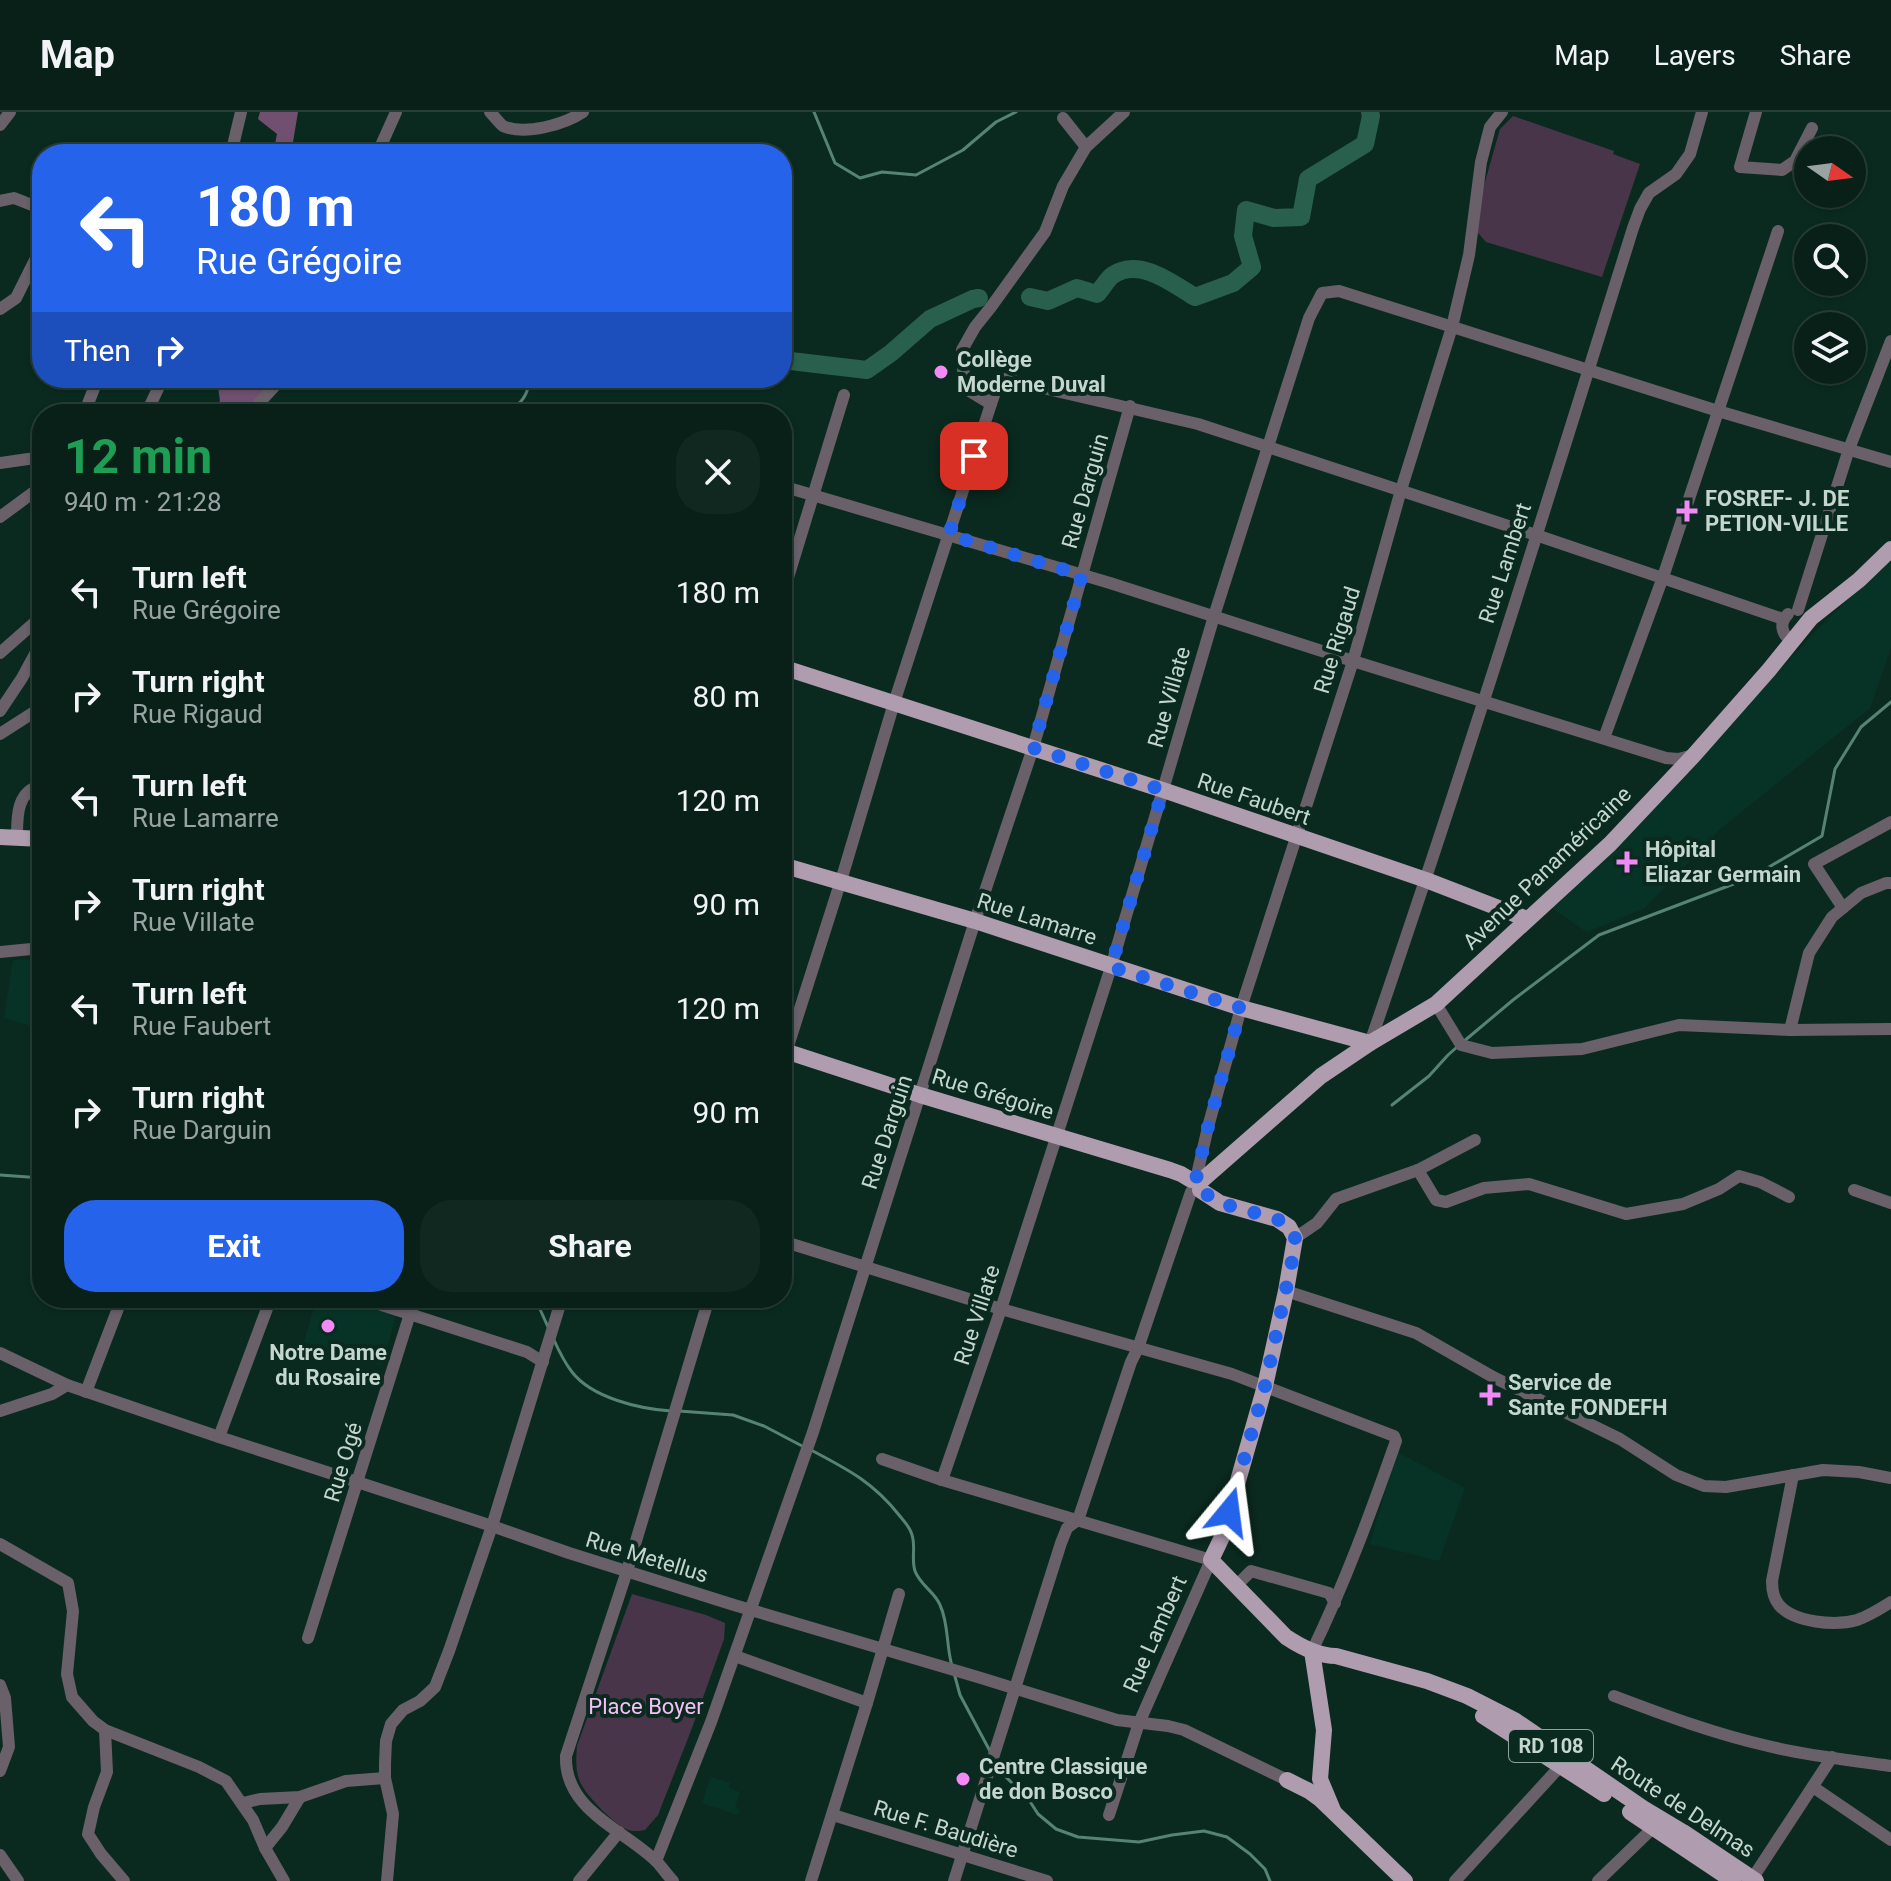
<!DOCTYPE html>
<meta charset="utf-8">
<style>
:root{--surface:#082018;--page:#112821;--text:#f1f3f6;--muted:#98a3a2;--line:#293e37;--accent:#2563eb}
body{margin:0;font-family:Roboto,sans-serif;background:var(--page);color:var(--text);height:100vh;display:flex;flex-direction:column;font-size:30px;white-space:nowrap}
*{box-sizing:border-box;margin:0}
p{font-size:26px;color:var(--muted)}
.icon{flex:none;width:44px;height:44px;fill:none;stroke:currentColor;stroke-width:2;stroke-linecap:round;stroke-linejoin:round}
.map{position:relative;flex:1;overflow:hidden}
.sheet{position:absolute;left:32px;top:292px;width:760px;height:904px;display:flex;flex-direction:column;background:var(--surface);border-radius:32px;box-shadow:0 2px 6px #0004,0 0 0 2px var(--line)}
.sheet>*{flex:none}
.banner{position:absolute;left:32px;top:32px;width:760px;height:244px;border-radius:32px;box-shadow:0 2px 6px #0004,0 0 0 2px var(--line);background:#2563eb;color:#fff;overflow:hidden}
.needle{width:52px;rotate:104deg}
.controls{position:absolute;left:1794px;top:24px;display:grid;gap:16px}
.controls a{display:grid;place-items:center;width:72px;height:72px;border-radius:50%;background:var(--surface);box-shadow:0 2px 6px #0004,0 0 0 2px var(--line);font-size:40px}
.pin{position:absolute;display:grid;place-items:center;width:68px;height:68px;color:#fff;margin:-34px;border-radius:16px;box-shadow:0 4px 12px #0006}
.me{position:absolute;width:88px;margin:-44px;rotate:16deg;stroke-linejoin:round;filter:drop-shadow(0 0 6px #0008)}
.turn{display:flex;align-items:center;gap:28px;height:168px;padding:0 32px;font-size:36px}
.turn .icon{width:104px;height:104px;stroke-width:2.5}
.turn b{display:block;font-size:56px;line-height:68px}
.then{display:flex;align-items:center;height:76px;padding:0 32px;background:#0003;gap:16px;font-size:30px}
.round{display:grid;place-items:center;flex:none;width:84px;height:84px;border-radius:32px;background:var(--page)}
.head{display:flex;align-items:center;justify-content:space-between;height:136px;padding:0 32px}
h1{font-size:48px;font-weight:700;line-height:60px;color:#1e9e55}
.action{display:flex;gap:16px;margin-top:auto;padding:16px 32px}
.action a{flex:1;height:92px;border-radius:32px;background:var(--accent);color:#fff;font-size:32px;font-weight:700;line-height:92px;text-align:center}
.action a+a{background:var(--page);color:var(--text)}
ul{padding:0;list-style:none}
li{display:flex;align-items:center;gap:24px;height:104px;padding:0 32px}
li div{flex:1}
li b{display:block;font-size:30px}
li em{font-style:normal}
header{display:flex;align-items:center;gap:48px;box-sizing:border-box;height:112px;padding:0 40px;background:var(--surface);border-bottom:2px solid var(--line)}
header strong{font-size:38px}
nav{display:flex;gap:44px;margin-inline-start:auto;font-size:28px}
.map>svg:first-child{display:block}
.built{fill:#073326}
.green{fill:#493549}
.forest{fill:#704f71}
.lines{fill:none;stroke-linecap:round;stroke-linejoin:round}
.stream{stroke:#578374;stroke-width:3}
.river{stroke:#285f4d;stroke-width:18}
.minor{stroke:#696069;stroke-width:12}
.major{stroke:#b09caf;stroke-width:16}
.route{stroke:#2563eb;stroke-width:14;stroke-dasharray:0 25.2}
.poi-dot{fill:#f18af4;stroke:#0a2a20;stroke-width:3}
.labels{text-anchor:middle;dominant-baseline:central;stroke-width:8;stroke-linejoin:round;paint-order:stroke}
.shield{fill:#0a2a20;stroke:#8da29a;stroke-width:2}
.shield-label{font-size:20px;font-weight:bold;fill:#c5d6cf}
.poi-label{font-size:22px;font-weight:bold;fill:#c5d6cf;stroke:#0a2a20;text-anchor:start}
.street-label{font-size:22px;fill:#c5d6cf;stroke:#0a2a20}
.park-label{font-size:22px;fill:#f7bff7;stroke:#0a2a20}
</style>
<header>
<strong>Map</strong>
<nav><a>Map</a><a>Layers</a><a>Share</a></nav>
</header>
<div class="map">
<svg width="1891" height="1769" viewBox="0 0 1891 1769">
<rect width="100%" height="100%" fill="#0a2a20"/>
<!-- built -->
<g class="built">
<path d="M1891 445V536L1870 596 1718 719 1645 796 1587 820 1550 795 1646 703 1817 518Z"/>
<path d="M42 847V917L4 906 13 848Z"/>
<path d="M317 1186H338L396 1203 382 1254 304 1230Z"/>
<path d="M1397 1340 1465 1376 1439 1449 1370 1432Z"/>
<path d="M711 1665 730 1671 729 1676 740 1680 735 1695 740 1697 738 1703 702 1691Z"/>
</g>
<!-- green -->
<g class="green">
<path d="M1513 4 1614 39 1613 42 1640 52 1602 165 1486 130 1478 121 1477 98 1500 17Z"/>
<path d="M632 1482 706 1503 725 1511 724 1527 692 1616 658 1703 645 1718C639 1719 632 1720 626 1717 613 1711 588 1685 581 1672 575 1660 576 1647 577 1634Z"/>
</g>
<!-- forest -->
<g class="forest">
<path d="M260 0H298L291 42H273L277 22 258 7Z"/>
<path d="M217 266H276L245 302H206L220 289Z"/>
</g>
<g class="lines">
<!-- stream -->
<g class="stream">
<path d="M814 0 835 51 860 66 882 60 916 63 963 38 996 10 1016 0"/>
<path d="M507 302C518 293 530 284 528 268L531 266"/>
<path d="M1463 930 1513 888 1599 823 1752 765 1822 724 1835 657 1861 615 1891 590"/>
<path d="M1392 993 1429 964 1448 943 1457 935"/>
<path d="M0 1063 42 1066"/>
<path d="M535 1186 548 1215"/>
<path d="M553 1226C558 1237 564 1250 572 1260 592 1286 640 1297 671 1299"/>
<path d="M679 1299 733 1303 764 1314 804 1335"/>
<path d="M811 1338C847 1357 873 1370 899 1403 904 1409 910 1415 912 1423 916 1435 911 1447 915 1459 920 1473 935 1480 940 1493 949 1512 946 1534 952 1554"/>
<path d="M954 1561 960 1583 991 1641"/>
<path d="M997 1651 1001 1660 1029 1688 1038 1702 1056 1717 1078 1725 1139 1730 1172 1723 1204 1719 1227 1725 1250 1742 1265 1757 1270 1769"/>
</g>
<!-- river -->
<g class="river">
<path d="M1030 185 1048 189 1077 176 1097 182C1102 177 1107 167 1113 163 1140 145 1173 172 1195 185L1233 171 1252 155 1243 124 1246 98 1274 106 1301 105 1308 67 1365 32 1371 4 1370 0"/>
<path d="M782 248 867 258 891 241 930 207 973 187 979 186"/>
</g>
<!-- minor -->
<g class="minor">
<path d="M490 0C494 4 499 11 503 14 525 24 565 12 583 0"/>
<path d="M1756 0 1740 55 1782 58 1795 49 1812 16"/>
<path d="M1063 6 1086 35"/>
<path d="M0 13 10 0"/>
<path d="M231 42 241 0"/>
<path d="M379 42V38L396 0"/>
<path d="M0 89 14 86 42 97"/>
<path d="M0 197 16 186 42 134"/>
<path d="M991 292 968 278 963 258 962 238 975 215 991 195 1045 120 1063 74 1086 35 1124 0"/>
<path d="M84 302 98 266"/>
<path d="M146 302 163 266"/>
<path d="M249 302 282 266"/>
<path d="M0 351 42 345"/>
<path d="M782 374 1110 471 1353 549 1666 646 1678 647 1694 643"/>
<path d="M0 405 42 374"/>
<path d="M782 485 844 283"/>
<path d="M1798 498 1849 337 1891 229"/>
<path d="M1788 502C1779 511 1781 522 1792 529"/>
<path d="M0 541 42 504"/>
<path d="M0 599 22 566 42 529"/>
<path d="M0 622 42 595"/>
<path d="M1604 626 1663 465 1778 119"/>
<path d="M17 726C17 705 16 679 42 673"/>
<path d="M1843 796 1814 752 1891 710"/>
<path d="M0 840 42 836"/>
<path d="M1436 892 1461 933 1492 941 1582 937 1679 913 1790 918 1891 917"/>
<path d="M1790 918 1809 841 1832 805 1861 781 1886 771H1891"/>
<path d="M1370 931C1463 661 1548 388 1633 116L1640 97 1649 81 1676 62 1690 42 1702 0"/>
<path d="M782 953 843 762 894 591 991 292 995 280 1005 267 1198 312 1536 423 1783 507"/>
<path d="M1418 1058 1436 1088 1446 1090 1484 1076 1529 1072 1626 1102 1683 1092 1719 1077 1739 1064 1760 1070 1789 1085"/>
<path d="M1196 1067 1208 1015 1241 896 1353 549 1401 378 1452 215 1469 143 1481 50 1490 15 1502 0"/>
<path d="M1854 1078 1891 1091"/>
<path d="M1295 1126 1317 1111 1336 1087 1418 1058 1475 1028"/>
<path d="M782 1129 1001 1197 1232 1262 1394 1324 1396 1329C1371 1400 1345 1471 1312 1539"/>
<path d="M1286 1179 1416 1221 1493 1265 1620 1327 1676 1363 1704 1374 1726 1375 1823 1358 1859 1360 1891 1366"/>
<path d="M360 1186 527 1240 543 1250"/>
<path d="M0 1241 67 1273 219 1325 492 1414 569 1441 734 1493 981 1566 1117 1608 1168 1614 1184 1618 1287 1668"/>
<path d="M86 1280 122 1186"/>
<path d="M0 1299 52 1282 67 1273"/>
<path d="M219 1325 271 1186"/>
<path d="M882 1347 942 1368 1211 1448 1139 1611 1109 1703"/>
<path d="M1793 1363 1772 1469C1772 1477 1773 1486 1779 1493 1794 1511 1836 1514 1857 1508 1869 1504 1880 1497 1891 1490"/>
<path d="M942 1368 1001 1197 1111 855 1214 504 1309 206 1322 181 1339 179 1718 299 1891 350"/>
<path d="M0 1432 68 1471 73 1499 67 1562 72 1585 93 1609 105 1618 199 1655 226 1669 253 1708 265 1736 284 1769"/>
<path d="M1236 1474 1251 1459 1329 1481 1335 1491"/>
<path d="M308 1526 415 1186"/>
<path d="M735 1544 867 1591"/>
<path d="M0 1573 5 1586 9 1635 0 1659"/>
<path d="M1614 1584C1664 1603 1715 1622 1768 1634 1808 1644 1850 1648 1891 1654"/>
<path d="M105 1618 107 1660 94 1695 88 1722 101 1742 124 1769"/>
<path d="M1813 1675 1891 1728"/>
<path d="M243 1691 260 1687 300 1685 346 1669 385 1666"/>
<path d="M833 1703 1047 1769"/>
<path d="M265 1736 282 1715 300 1685"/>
<path d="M0 1743 18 1769"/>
<path d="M656 1749 711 1610 813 1320 975 809 1033 636 1130 294"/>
<path d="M1752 1767 1832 1645"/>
<path d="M387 1769 393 1702 385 1666V1651L386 1629 391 1612 403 1598 420 1589 435 1575 449 1539 492 1414 562 1186"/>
<path d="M579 1769 619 1720"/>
<path d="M673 1769C667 1763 662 1755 656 1749 623 1717 564 1698 566 1644L627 1459 709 1186"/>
<path d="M811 1769 867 1591 899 1482"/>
<path d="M954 1769 1061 1431 1067 1416 1078 1408 1131 1250 1138 1236 1191 1080"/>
<path d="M1455 1769 1566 1648"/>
<path d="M1598 1769 1657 1712"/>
</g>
<!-- major -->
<g class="major">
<path d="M782 555 1163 678 1426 768 1527 807"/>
<path d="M0 725 42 727"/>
<path d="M782 753 975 809 1241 896 1370 931"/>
<path d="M782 938 920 983 1170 1058 1181 1062 1191 1068"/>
<path d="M1200 1070 1321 964 1370 931 1436 892 1610 732 1694 643 1769 558 1811 506 1859 468 1891 437"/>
<path d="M1200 1078 1220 1091 1277 1107 1289 1115 1295 1126 1286 1179 1265 1274 1222 1425 1211 1448 1286 1525C1301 1535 1318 1544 1336 1544L1427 1569 1467 1584 1516 1609 1643 1696 1683 1720 1756 1769"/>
<path d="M1312 1539 1324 1618 1320 1667 1333 1698"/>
<path d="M1483 1604 1604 1682"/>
<path d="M1287 1668 1309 1679 1320 1687 1405 1769"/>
<path d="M1630 1700 1733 1769"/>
</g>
</g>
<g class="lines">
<!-- route -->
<path class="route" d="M974 344 949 423 1082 463 1033 636 1163 678 1111 855 1241 896 1208 1015 1196 1067 1201 1071 1200 1078 1220 1091 1277 1107 1289 1115 1295 1126 1294 1140 1265 1274 1229 1400"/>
</g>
<!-- markers -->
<g class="poi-dot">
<circle cx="941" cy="260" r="8"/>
<path d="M1683 387h8v8h8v8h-8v8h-8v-8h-8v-8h8z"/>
<path d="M1623 738h8v8h8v8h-8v8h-8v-8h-8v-8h8z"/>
<circle cx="328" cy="1214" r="8"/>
<path d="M1486 1271h8v8h8v8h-8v8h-8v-8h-8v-8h8z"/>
<circle cx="963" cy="1667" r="8"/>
</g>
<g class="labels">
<!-- shield labels -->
<rect class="shield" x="1509" y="1618" width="84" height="32" rx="6"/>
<g class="shield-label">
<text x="1551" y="1634">RD 108</text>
</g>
<!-- poi labels -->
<g class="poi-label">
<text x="957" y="247">Collège<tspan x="957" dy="25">Moderne Duval</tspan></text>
<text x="1705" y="386">FOSREF- J. DE<tspan x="1705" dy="25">PETION-VILLE</tspan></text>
<text x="1645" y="737">Hôpital<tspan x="1645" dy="25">Eliazar Germain</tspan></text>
<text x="328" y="1240" text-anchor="middle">Notre Dame<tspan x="328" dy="25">du Rosaire</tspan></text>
<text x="1508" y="1270">Service de<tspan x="1508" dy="25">Sante FONDEFH</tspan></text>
<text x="979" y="1654">Centre Classique<tspan x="979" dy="25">de don Bosco</tspan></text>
</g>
<!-- street labels -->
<g class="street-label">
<text transform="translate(1085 379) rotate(-74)">Rue Darguin</text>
<text transform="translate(1505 451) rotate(-72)">Rue Lambert</text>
<text transform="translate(1337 528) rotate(-73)">Rue Rigaud</text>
<text transform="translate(1169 585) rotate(-74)">Rue Villate</text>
<text transform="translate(1254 687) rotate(19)">Rue Faubert</text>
<text transform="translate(1547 756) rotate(-44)">Avenue Panaméricaine</text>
<text transform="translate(1037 807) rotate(18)">Rue Lamarre</text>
<text transform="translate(993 982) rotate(17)">Rue Grégoire</text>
<text transform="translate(887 1020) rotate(-72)">Rue Darguin</text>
<text transform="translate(977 1203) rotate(-72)">Rue Villate</text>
<text transform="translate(343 1350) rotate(-73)">Rue Ogé</text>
<text transform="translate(647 1445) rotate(17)">Rue Metellus</text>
<text transform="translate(1155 1522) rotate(-66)">Rue Lambert</text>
<text transform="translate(1683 1695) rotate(33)">Route de Delmas</text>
<text transform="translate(946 1717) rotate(17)">Rue F. Baudière</text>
</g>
<!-- park labels -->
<g class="park-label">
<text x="646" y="1594">Place Boyer</text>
</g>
</g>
</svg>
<div class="controls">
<a><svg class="needle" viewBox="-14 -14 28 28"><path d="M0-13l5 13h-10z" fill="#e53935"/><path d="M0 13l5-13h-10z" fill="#98a3a2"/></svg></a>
<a><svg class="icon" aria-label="search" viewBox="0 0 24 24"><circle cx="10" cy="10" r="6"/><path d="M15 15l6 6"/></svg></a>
<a><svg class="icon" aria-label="layers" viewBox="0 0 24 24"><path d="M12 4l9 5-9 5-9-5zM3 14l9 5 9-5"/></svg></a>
</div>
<div class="pin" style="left:974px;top:344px;background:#d93025"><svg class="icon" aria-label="arrive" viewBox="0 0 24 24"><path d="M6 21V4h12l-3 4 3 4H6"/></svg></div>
<svg class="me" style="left:1229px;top:1400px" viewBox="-20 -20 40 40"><path d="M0-17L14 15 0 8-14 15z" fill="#2563eb" stroke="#fff" stroke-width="4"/></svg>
<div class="banner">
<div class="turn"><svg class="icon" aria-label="left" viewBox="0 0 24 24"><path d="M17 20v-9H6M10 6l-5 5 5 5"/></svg><div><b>180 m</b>Rue Grégoire</div></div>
<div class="then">Then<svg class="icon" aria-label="right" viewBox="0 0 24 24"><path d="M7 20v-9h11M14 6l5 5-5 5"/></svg></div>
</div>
<section class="sheet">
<div class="head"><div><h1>12 min</h1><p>940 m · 21:28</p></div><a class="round"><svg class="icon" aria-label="close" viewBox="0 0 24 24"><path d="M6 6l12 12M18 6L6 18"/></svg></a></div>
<ul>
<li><svg class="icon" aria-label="left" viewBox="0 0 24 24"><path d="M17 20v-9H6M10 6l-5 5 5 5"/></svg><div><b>Turn left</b><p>Rue Grégoire</p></div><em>180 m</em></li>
<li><svg class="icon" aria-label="right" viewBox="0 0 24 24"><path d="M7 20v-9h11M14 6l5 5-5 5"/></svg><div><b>Turn right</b><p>Rue Rigaud</p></div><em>80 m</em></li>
<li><svg class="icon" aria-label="left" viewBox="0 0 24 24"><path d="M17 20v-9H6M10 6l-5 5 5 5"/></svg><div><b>Turn left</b><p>Rue Lamarre</p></div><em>120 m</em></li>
<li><svg class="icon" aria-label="right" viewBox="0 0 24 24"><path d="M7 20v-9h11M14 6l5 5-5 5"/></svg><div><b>Turn right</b><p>Rue Villate</p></div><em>90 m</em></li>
<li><svg class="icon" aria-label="left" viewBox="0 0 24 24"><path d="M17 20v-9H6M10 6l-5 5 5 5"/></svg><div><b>Turn left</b><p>Rue Faubert</p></div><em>120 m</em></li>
<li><svg class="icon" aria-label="right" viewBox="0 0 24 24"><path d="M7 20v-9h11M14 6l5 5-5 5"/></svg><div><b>Turn right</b><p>Rue Darguin</p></div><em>90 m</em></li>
</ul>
<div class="action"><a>Exit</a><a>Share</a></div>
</section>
</div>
